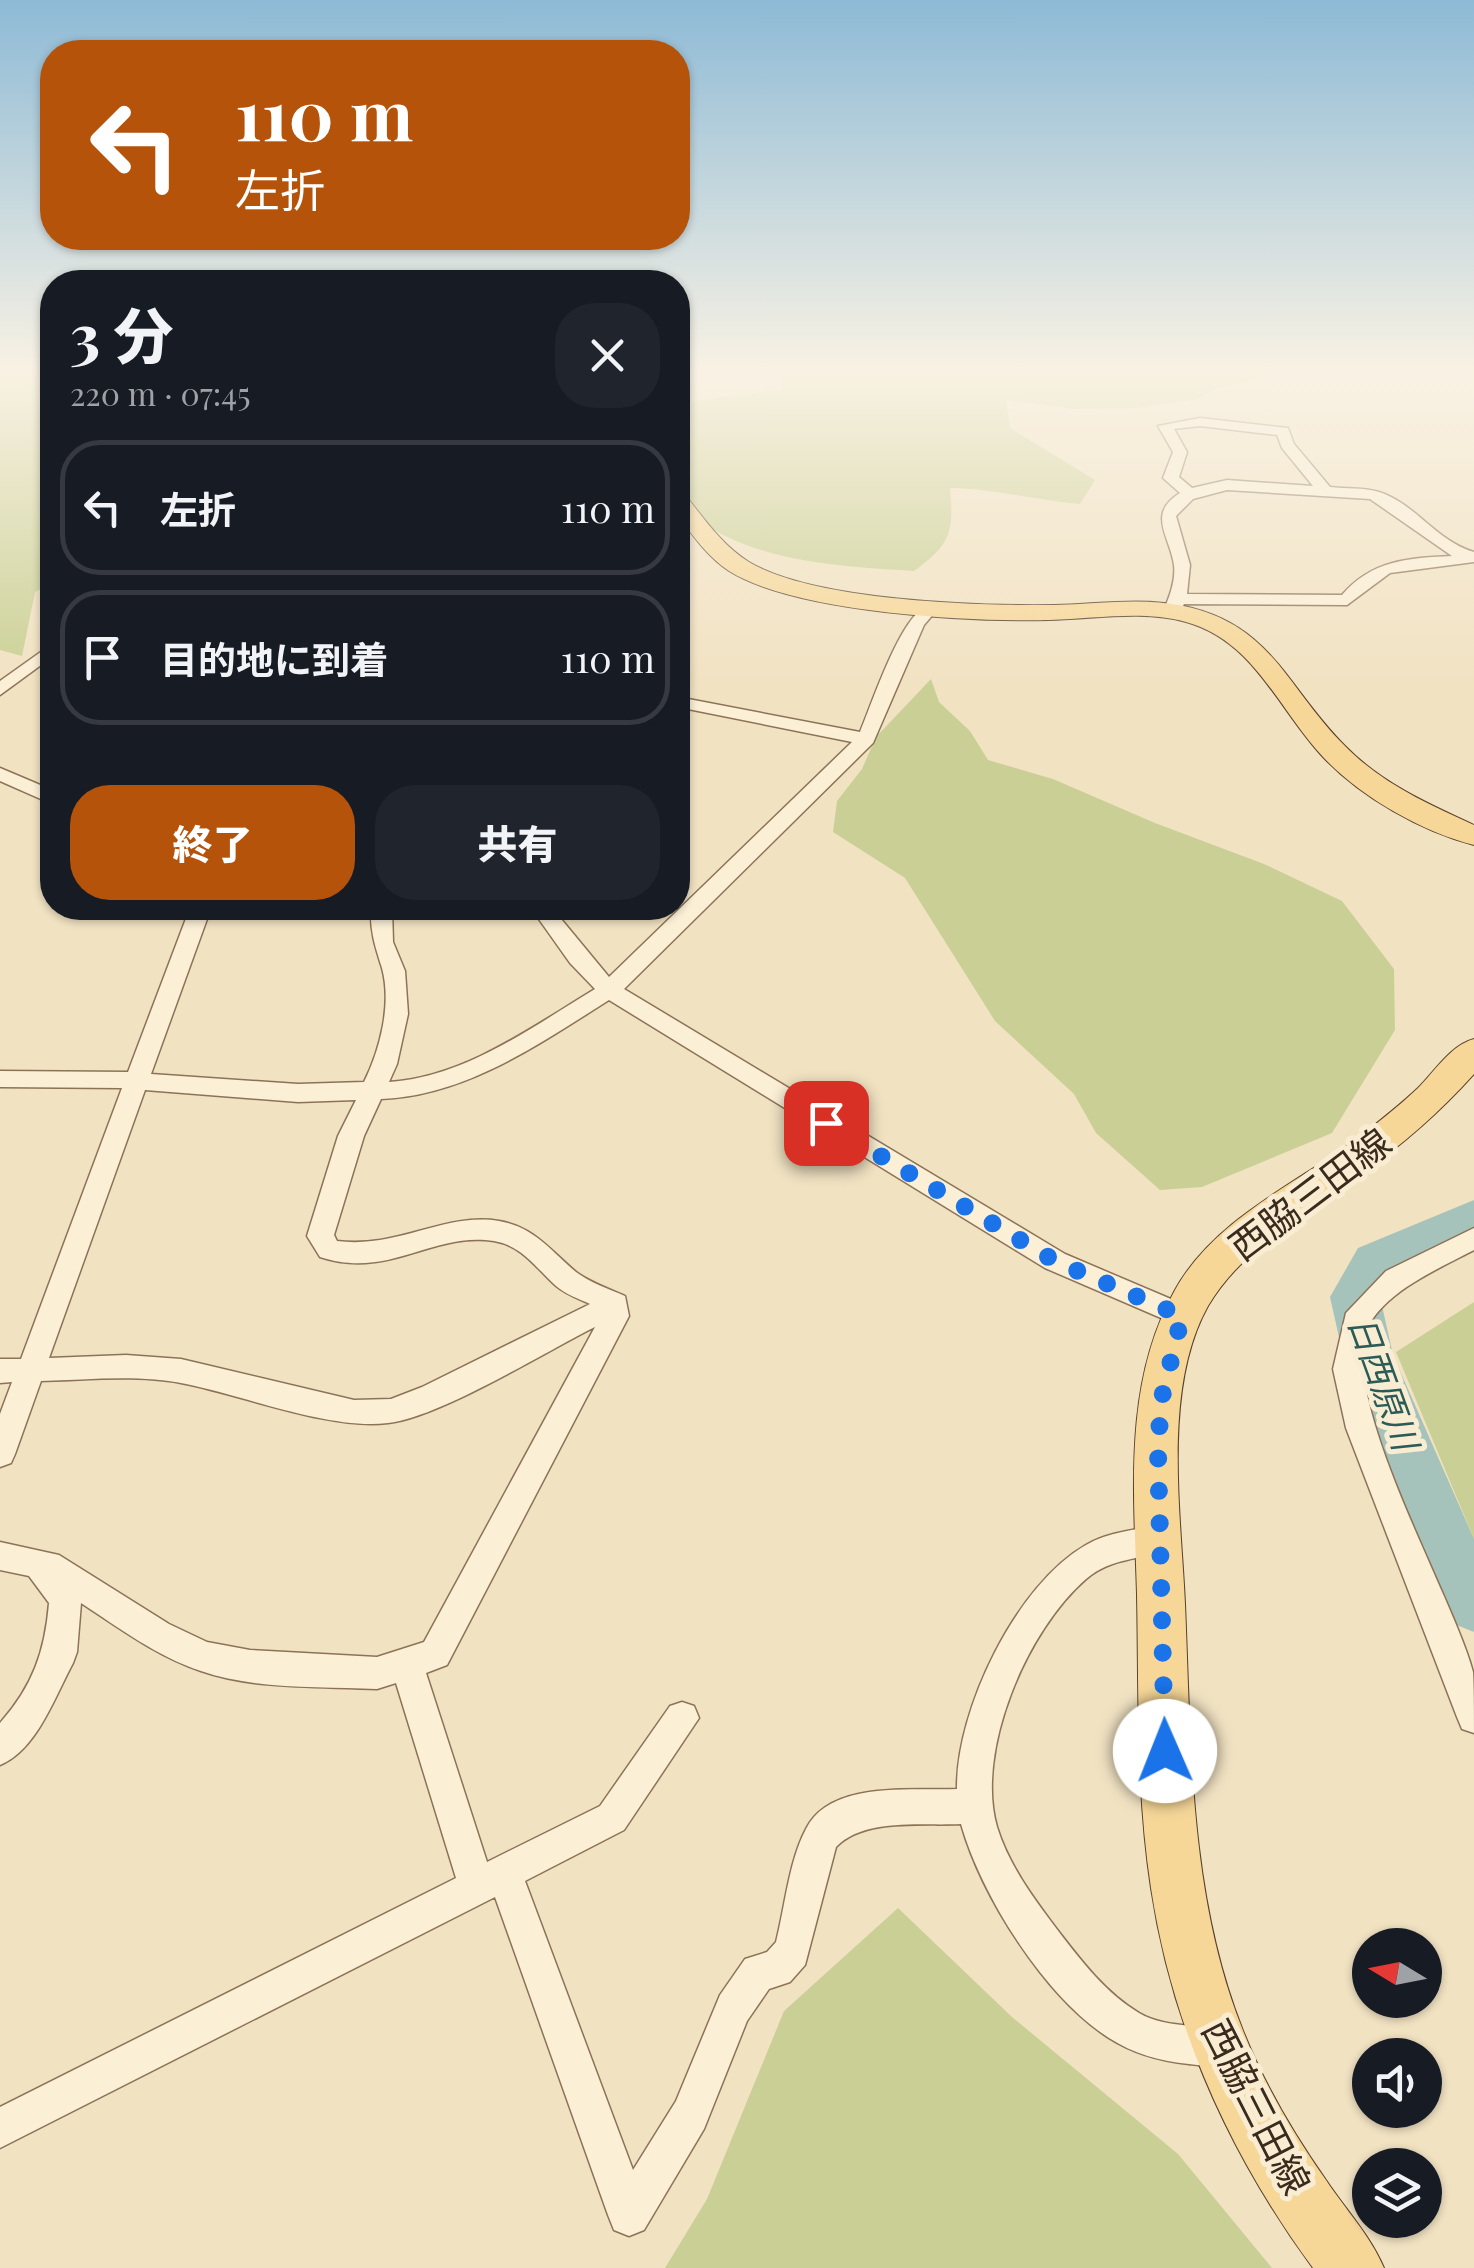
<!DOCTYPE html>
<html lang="ja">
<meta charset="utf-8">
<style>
:root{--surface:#171b24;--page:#20242c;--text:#f1f3f6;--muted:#9ea1a6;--line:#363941;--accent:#b45309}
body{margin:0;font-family:"Playfair Display","Noto Sans JP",serif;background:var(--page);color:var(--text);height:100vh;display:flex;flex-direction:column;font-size:38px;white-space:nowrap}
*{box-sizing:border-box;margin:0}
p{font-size:32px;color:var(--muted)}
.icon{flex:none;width:55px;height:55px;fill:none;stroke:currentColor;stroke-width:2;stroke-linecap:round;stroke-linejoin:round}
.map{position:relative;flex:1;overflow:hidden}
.sheet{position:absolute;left:40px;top:270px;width:650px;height:650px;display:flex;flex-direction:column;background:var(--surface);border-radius:40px;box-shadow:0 2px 8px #0004}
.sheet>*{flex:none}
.hud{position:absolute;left:40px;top:40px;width:650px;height:210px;border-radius:40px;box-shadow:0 2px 8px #0004;background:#b45309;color:#fff;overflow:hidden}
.needle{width:65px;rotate:280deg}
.fabs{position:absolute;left:1352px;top:1928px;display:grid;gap:20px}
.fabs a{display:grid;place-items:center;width:90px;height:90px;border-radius:50%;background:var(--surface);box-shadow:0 2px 8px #0004;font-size:50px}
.pin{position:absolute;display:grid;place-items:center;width:85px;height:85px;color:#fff;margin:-42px;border-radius:20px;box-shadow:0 5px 15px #0006}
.me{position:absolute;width:110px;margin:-55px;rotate:359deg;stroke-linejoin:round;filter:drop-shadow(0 0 8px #0008)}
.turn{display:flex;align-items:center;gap:35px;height:210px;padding:0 30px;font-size:45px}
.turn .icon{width:130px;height:130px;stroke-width:2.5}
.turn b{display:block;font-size:70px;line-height:85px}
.round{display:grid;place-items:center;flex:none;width:105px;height:105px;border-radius:40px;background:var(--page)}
.head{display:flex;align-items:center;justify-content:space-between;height:170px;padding:0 30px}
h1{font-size:60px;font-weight:800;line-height:75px}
.cta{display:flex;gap:20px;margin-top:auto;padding:20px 30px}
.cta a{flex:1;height:115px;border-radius:40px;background:var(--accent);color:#fff;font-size:40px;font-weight:800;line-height:115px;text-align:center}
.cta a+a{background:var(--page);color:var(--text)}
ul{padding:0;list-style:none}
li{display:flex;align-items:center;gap:30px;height:135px;margin:0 20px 15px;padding:0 10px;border:5px solid var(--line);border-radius:40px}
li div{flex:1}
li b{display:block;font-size:38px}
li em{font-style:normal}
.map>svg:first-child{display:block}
.green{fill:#cad095}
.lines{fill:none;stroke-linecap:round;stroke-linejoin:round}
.river{fill:#a5c3ba;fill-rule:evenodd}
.street-casing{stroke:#8c7358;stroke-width:3}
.primary-casing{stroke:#59412c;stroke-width:2}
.street{fill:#fbefd6;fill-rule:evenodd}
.primary{fill:#f6d798;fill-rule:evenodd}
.route{stroke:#1a73e8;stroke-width:18;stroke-dasharray:0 32.4}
.labels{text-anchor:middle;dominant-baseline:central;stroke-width:10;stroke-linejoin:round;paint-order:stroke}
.water-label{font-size:35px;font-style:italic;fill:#2b5b57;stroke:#f8ecd2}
.near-street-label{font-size:38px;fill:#3b2b1d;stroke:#f8ecd2}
</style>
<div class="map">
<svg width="1474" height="2268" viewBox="0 0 1474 2268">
<rect width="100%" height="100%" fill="#f1e2c2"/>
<!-- green -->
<g class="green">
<path d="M0 370H52V584L35 592 22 656 0 650Z"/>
<path d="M777 370H1287L1212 390 1198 399 1135 408 1075 409 1006 400 1010 428 1095 480 1080 504C1035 500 995 489 950 488 954 532 951 544 914 571 831 566 742 562 678 504V403L784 389Z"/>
<path d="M931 679 939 702 970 731 988 760 1053 779 1155 823 1264 864 1342 901 1394 969 1395 1030 1332 1133 1202 1187 1160 1190 1096 1133 1074 1094 995 1021 905 878 833 832 837 801 862 769 876 737Z"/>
<path d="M1474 1302V1539L1396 1352Z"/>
<path d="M898 1908 1012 2017 1178 2154 1272 2268H665L707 2199 784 2011Z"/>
</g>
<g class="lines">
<!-- river -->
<path class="river" d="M1474 1200V1238L1392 1274 1380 1297 1393 1355 1474 1539V1632L1454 1624 1445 1605 1343 1355 1330 1297 1358 1248Z"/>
<!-- street casing -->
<g class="street-casing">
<g id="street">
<path d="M1200 418 1288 428 1294 444 1330 487C1346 489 1364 487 1379 492 1416 504 1436 541 1474 552V562L1390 573 1347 605 1184 604 1178 616H1166L1163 612C1169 598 1176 581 1174 565 1170 536 1146 514 1180 493L1163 478 1173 452 1158 426ZM1200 426 1277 435 1282 448 1313 486 1227 480 1192 488 1179 477 1187 452 1174 429ZM1227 490 1370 499 1452 556C1408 558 1372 560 1342 595L1187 594 1190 565 1176 516 1193 499Z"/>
<path d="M927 606 936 611 924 625 873 743 624 989 1065 1254 1192 1308 1196 1316 1192 1324 1182 1327 1045 1268 609 1000C539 1044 466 1096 381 1099L364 1136 334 1235 337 1241C398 1249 444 1212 499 1221 534 1227 550 1250 576 1272 589 1282 609 1289 625 1296L629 1316 447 1665 426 1673 487 1862 600 1806 670 1706 682 1702 694 1706 699 1718 624 1830 525 1881 633 2170 676 2101 720 1995 745 1959 767 1952 776 1942C785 1907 789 1861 806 1829 830 1780 912 1791 957 1789 956 1710 1016 1585 1086 1545 1108 1532 1135 1530 1160 1525L1171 1529 1176 1539 1171 1549C1141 1560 1112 1557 1086 1579 1027 1630 975 1751 997 1827 1009 1866 1035 1900 1059 1932 1082 1962 1106 1993 1139 2013 1168 2030 1204 2022 1235 2034L1240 2048 1235 2062C1219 2068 1206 2066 1189 2064 1160 2061 1134 2054 1109 2038 1045 1997 982 1897 961 1824 922 1826 864 1818 836 1847L805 1965 790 1982 769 1989 747 2021 704 2129 644 2230 629 2236 614 2230 608 2215 495 1897 0 2148V2107L456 1878 396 1683 377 1689C320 1686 256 1690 201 1671 158 1657 119 1628 81 1603L77 1652 73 1663C55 1696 37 1750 0 1765V1723C33 1686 45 1651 49 1603L29 1576 0 1570V1542L59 1555 169 1624 207 1642 250 1650 377 1657 424 1642 595 1327C545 1352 438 1418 388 1423 330 1430 245 1396 186 1384 139 1374 88 1380 41 1381L15 1454 11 1463 0 1467V1414L12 1382 0 1383V1359H21L122 1088 0 1087V1071L128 1072 190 908H211L151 1074 298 1084 364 1082C380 1050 392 1004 382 968 375 946 370 931 371 908H392L393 942 405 971 408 1014 397 1064 389 1082C465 1077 532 1027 595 989L570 963 531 908H552L609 977 852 742 678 707V697L860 732C872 704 900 617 927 606ZM145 1090 298 1102 356 1100 338 1136 307 1236 320 1257C389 1280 433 1231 494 1241 523 1246 536 1268 556 1286 565 1294 579 1299 590 1304L422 1387 391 1399 354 1400 181 1359 126 1355 49 1358Z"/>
<path d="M52 644V657L0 695V681Z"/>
<path d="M0 768 52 790V804L0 781Z"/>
<path d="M1474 1228V1250C1440 1268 1388 1290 1369 1325 1334 1394 1453 1595 1473 1672 1474 1690 1474 1714 1474 1733L1462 1729 1457 1717 1346 1428 1333 1369 1346 1313 1386 1271Z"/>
</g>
</g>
<!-- primary casing -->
<g class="primary-casing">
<g id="primary">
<path d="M678 494 686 496C705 520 723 546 749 562 814 601 978 606 1055 605 1098 604 1141 597 1184 606 1273 625 1287 689 1345 746 1381 783 1428 804 1474 825V845C1422 832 1361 797 1324 758 1279 711 1255 641 1186 622 1143 610 1094 619 1050 620 971 622 796 613 729 571 708 557 693 536 678 516Z"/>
<path d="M1474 1039V1074C1440 1112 1402 1145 1361 1174 1308 1212 1242 1248 1208 1306 1162 1388 1181 1514 1185 1604 1191 1745 1189 1895 1242 2028 1263 2082 1293 2133 1326 2180 1345 2209 1370 2235 1384 2268H1313C1230 2155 1172 2027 1151 1888 1136 1791 1139 1692 1137 1594 1134 1490 1123 1383 1175 1290 1213 1221 1293 1185 1354 1141 1376 1124 1398 1107 1418 1088 1435 1071 1451 1045 1474 1039Z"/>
</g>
</g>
<!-- street -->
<use href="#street" class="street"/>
<!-- primary -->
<use href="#primary" class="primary"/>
</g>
<!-- sky -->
<linearGradient id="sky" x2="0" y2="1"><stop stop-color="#8dbad6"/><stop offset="0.54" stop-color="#f9f2e4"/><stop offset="1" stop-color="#f9f2e4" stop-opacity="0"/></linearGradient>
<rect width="1474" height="687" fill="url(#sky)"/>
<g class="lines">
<!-- route -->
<path class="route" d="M826 1123 1055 1261 1182 1316 1161 1401 1158 1451 1165 1751"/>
</g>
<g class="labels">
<!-- water labels -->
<g class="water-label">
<text transform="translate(1385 1382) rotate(70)">日西原川</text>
</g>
<!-- near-street labels -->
<g class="near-street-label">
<text transform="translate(1309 1193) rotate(-37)">西脇三田線</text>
<text transform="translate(1258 2106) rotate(63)">西脇三田線</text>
</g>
</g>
</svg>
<div class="fabs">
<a><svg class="needle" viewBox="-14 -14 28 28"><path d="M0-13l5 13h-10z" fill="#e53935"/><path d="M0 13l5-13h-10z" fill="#9ea1a6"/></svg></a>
<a><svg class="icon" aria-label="sound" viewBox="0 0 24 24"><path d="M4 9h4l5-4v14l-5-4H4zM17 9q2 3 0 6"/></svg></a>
<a><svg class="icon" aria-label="layers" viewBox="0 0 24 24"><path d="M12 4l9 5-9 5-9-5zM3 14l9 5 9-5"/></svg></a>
</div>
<div class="pin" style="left:826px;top:1123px;background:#d93025"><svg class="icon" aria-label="arrive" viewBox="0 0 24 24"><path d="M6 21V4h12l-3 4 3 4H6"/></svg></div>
<svg class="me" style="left:1165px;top:1751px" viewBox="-20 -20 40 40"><circle r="19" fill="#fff"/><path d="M0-13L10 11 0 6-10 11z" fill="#1a73e8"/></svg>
<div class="hud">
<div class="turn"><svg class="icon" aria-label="left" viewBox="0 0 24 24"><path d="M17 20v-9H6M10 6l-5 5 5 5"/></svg><div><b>110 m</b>左折</div></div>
</div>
<section class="sheet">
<div class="head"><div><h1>3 分</h1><p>220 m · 07:45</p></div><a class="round"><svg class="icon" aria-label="close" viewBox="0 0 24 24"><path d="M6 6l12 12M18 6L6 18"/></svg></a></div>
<ul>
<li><svg class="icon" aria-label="left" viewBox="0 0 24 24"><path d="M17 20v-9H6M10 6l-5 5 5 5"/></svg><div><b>左折</b></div><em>110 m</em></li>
<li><svg class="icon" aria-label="arrive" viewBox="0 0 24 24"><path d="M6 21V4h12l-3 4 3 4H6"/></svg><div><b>目的地に到着</b></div><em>110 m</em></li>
</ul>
<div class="cta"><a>終了</a><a>共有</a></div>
</section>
</div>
